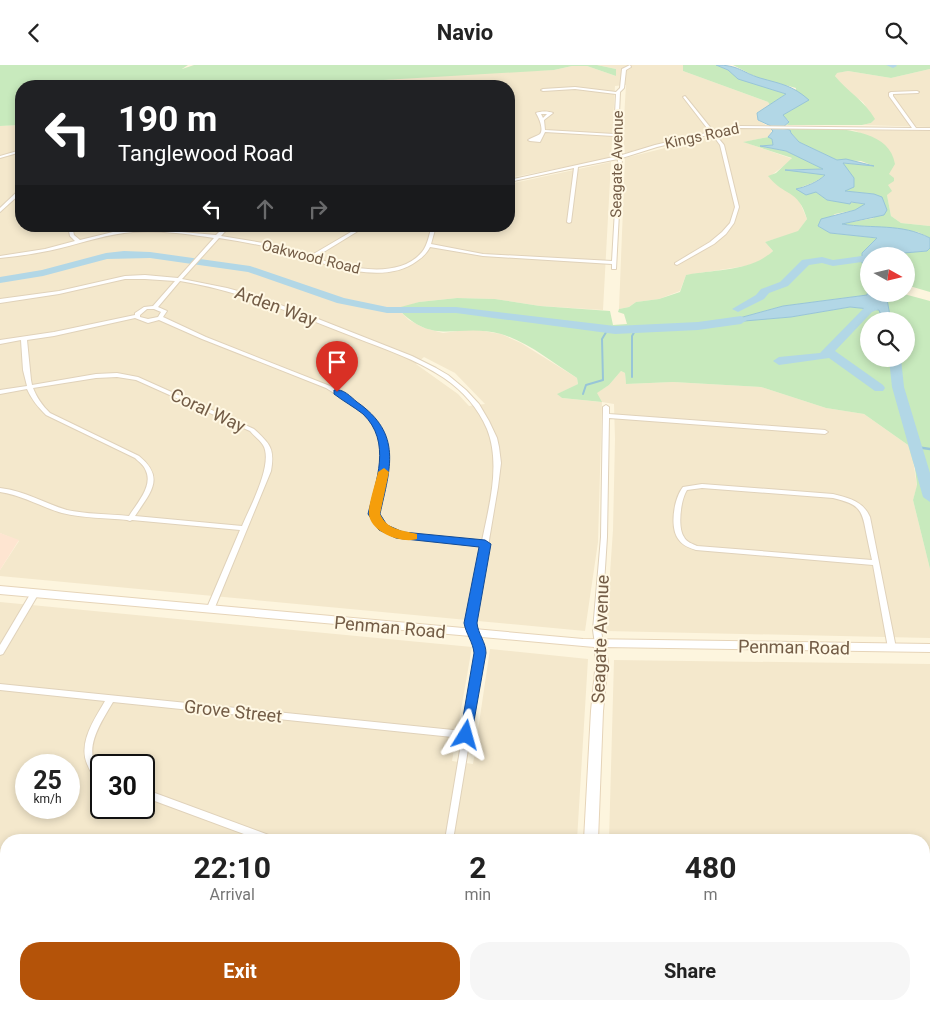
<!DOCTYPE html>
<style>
:root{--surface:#fff;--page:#f6f6f6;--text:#222;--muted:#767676;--accent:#b45309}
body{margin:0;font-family:Roboto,sans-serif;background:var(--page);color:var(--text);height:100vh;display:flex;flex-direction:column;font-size:19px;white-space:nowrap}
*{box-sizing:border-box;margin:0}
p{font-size:16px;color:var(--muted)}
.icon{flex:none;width:28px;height:28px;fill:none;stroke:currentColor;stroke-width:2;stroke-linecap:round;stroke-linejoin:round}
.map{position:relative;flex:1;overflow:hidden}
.sheet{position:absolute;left:0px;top:769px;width:930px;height:176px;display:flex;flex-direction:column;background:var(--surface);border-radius:20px 20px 0 0;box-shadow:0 2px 8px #0003}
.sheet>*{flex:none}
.top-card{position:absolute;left:15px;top:15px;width:500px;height:152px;border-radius:20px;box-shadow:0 2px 8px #0003;background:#202124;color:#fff;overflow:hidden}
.needle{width:32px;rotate:98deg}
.controls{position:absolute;left:860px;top:182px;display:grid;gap:10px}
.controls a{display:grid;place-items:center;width:55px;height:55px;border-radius:50%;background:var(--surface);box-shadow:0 2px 8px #0003;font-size:25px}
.speed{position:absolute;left:15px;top:689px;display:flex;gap:10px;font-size:25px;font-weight:700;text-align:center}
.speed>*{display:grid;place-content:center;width:65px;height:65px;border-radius:50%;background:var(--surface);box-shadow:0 2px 8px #0003;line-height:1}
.speed small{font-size:12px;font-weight:400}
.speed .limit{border:2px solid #111;border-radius:8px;background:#fff;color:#111}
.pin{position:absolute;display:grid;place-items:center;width:42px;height:42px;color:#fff;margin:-51px -21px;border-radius:50% 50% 50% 0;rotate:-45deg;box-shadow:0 0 5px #0007}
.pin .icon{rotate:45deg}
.me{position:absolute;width:55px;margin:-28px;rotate:8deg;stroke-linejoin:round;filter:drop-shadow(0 0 4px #0008)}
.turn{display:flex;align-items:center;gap:18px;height:105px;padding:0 20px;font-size:22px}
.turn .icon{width:65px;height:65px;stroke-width:2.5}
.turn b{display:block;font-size:35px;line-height:42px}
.lanes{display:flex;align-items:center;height:48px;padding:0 20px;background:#0003;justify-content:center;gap:25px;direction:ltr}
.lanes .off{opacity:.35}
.eta{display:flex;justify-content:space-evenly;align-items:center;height:85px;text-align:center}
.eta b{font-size:30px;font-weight:700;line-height:35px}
.primary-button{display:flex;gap:10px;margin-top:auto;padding:10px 20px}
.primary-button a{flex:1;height:58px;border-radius:20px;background:var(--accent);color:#fff;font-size:20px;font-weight:700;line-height:58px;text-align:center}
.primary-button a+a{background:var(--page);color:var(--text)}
header{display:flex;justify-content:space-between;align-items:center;height:65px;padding:0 20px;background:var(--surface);font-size:22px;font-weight:700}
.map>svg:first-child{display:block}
.residential{fill:#f4e8cc;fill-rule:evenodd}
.commercial{fill:#fee5d1}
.green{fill:#c8eabd}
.water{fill:#b2d7e6;stroke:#98c5d8}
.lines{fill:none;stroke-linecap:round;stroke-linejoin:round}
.stream-far1{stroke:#98c5d8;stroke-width:2}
.stream{stroke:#98c5d8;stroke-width:2.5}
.river{fill:#b2d7e6;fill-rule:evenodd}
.street-casing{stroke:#e0d2ba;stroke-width:2}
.secondary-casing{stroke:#e6d4b8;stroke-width:2}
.street{fill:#fff;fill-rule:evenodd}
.secondary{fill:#fff;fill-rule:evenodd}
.route{fill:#1a73e8;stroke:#114b97}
.slow{fill:#f59e0b}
.labels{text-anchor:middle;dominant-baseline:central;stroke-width:4;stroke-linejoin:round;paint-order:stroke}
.far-street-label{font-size:15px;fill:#735c46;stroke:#fff8e4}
.street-label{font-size:18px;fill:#735c46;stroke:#fff8e4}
</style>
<header><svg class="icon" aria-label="back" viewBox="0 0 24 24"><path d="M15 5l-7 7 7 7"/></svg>Navio<svg class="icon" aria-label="search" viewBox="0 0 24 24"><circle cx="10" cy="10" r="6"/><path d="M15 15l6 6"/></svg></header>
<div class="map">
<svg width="930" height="944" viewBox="0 0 930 944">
<rect width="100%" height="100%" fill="#fdf5de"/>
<!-- residential -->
<g class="residential">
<path d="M597 0H683V6L768 37 770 40 757 48 758 55 766 60H733L625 88 623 71 626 20 615 21 611 93 509 113V21H316L333 18 497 7 554 5 572 1H587L616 11V4Z"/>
<path d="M930 4V62L862 60 871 58 874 54 863 37 847 26 835 11 836 8 848 6 891 13Z"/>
<path d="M21 60V161H509V119L611 97 603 245 540 241 495 234 457 233 419 237 398 244 409 255 424 263 443 268 472 264 501 269 521 278 577 313 578 319 558 329 562 333 601 337 596 328 609 320 621 306 625 308 626 319 673 317 761 322 826 343 864 349 908 380 913 395 917 421 913 435 930 504V573L606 566 613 465 615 374 614 339 602 337 598 477 585 566 0 511V505L19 476 0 468V61ZM424 292 455 308 485 339 469 341 458 329 416 299Z"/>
<path d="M741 64H773L768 72 744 77 793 94 769 112 798 133 807 154 798 167 765 177 773 186 764 195 746 201 686 210 680 226 659 234 636 237 629 242 619 244 625 93Z"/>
<path d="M853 65 930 66V161L901 158 891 151 887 130 888 109 875 74Z"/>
<path d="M0 537 472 582 452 696 473 699 490 584 588 594 577 775H6V939H550L549 944H0ZM26 700H69V742H26ZM101 700H144V742H101Z"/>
<path d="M614 595 930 599V944H604V939H924V775H609Z"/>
</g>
<!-- commercial -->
<path class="commercial" d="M0 468 19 475 0 505Z"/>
<!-- green -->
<g class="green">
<path d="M0 0H188L182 4 194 0H597L616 4V11L587 1H572L554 5 333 18 316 21H21V60L0 61Z"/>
<path d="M683 0H716L728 5 739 14 786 29 770 40 768 37 683 6Z"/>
<path d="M733 0H930V4L891 13 848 6 837 8 835 11C848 27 865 36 875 54L871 58 862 60H787L789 56 782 50 792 45 796 23 758 13Z"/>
<path d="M788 64C819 64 888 57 895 99L889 109 894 113V116L888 120 892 126 887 130 891 151 901 158 930 161V173L918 167 841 159 874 153V129L844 126 851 110 842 98 874 101 861 96 837 95 799 77Z"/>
<path d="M768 72 772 74 773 80 760 81 786 86 824 104H787L825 110C817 117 806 120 797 124L816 127 827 135 866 139 855 145 835 149 818 161 830 168 877 173 862 198 869 209 867 230 783 241 725 257 791 252 850 242 879 245 883 256H869V294H906V256H891L886 230 904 229 930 236V504L913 435 917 420 915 403 908 380 864 349 826 343 761 322 673 317 626 319 625 308 621 306 609 320 597 328 602 337 562 333 557 329 578 319 577 313C553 298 528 277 501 269 456 257 435 283 397 243L419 237 457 233 495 234 540 241 610 246 613 260 627 259 624 249 618 247 619 244 629 242 636 237 659 234 680 227 686 210C715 204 750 207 773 186L765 177 798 166 807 154C798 123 784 132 768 111L776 108 792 93 743 77Z"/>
<path d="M930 183V227L906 220V191H886L887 189 927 186Z"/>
</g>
<!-- water -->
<g class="water">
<path d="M716 0C739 0 741 7 760 13 781 19 792 20 809 35L783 50 789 57 782 63 790 65 791 68 799 77 837 95 846 94 874 101 843 98 854 113V122L845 126 874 129 882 132 887 145 884 150 842 159C873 164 901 158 930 173V183L927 186 869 191V209L862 198V188L877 173 830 168 818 161 821 154 855 145 865 139 851 137 850 139 827 135 816 127 806 130 796 124C805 122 818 117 825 110L785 105 823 104 786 86 760 81 773 80 772 74 768 72 773 66 770 63 771 61 758 55 757 48 786 29 738 14 728 5Z"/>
<path d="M869 220V229H886L891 256H883L879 245 850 242 791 252 721 258 783 241 867 230Z"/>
</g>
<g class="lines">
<!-- stream-far1 -->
<g class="stream-far1">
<path d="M632 312V271L636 264"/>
<path d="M583 329 586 320 603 315 602 274 608 264"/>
</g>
<!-- stream -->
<path class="stream" d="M916 382 930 384"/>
<!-- river -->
<g class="river">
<path d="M886 0H896L897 1 893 3Z"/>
<path d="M124 186 150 187 250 201 344 233 387 242H456L615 261 698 257 741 251 747 255 741 259 698 265 615 269 456 248H387L337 238 248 207 150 193 107 194 43 211 0 218V212L42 205 106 188Z"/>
<path d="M869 190 873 191H869V196L833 201 822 198 809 200 788 221 769 228 764 234 738 247 732 244 756 230 761 224 780 217 802 195 822 192 833 195Z"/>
<path d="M882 236 886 237V241L872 247 835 286 883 320 885 323 883 326H875L829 293 779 300 773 296 779 292 820 288 864 243Z"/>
<path d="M889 294H901L904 322 930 408V437L923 432 892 322Z"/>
</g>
<!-- street casing -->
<g class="street-casing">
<g id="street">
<path d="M630 0 631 2 626 5 624 23 620 27 618 70 622 90 655 80 710 67 683 32 685 31 714 67 739 61 912 63 889 31V28L891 27 917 26 919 27 918 28 893 29V31L916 63H930V65L739 63 715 69 724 80 739 142 734 158 726 169 714 179 677 200 675 199V198L710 177 722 167 730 158 735 142 720 80 712 69 657 82 622 93 616 204H612V199L483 191 430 182C427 188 423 192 417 196 380 224 316 195 276 184 257 179 238 176 219 173L182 214 227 223 256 231 308 250 412 291 436 303 448 310 466 325 479 339 489 356 497 373 499 382 501 398 498 422 475 558 484 588 453 775H445L462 673 113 637C102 656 80 687 101 706V714C95 712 90 707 88 701 77 679 94 655 105 636L0 625V619L463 666 476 588 467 558 482 481 398 473 382 465 376 459 371 449 383 397V388L379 370 371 357 358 343 326 323 202 274 159 255 148 258 135 253 54 271 27 275 31 315 32 320 96 309 117 308 138 312 254 364C270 379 275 383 271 406L213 547H207L206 545 240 465 132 455 130 456 127 455C106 453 83 453 62 448 41 442 22 430 0 427V423C26 426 43 438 67 445 84 449 110 449 129 451 137 438 153 421 146 406 144 400 139 397 135 393L46 350C38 342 32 335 27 324L0 329V325L27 321 23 305 21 275 0 279V275L54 267 135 250V248L144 242 153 241 175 216 145 214H125L59 229 0 238V234L59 226 125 211 145 210 178 213 214 173C188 169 160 165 133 167 108 169 85 177 61 183 41 188 20 191 0 193V191L45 184 75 176 70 171 68 161H72L74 170 80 175 113 167 146 164 216 170 225 161H230L221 171 263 178 310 191 356 164 358 165V166L314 193C345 202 398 216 422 187 428 180 429 169 432 161H436L431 179 483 189 612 196 618 94 578 102 571 157 569 158 567 157 574 103 509 117V115L618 91 614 71 545 67 540 77 530 76 528 75C531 73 537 71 540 69 544 64 539 53 536 48 540 46 549 46 553 48L544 55 545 65 614 69 616 29 575 24 543 26 541 25 543 24 575 22 616 27 620 23 622 4ZM541 49H547L543 53ZM180 216C241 226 297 250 354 272 384 284 416 294 444 313 463 326 478 343 487 364 501 399 489 441 482 476L401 469 387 462 381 456 377 449 389 397V388L385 370 375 355 362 341 330 321 206 272 163 252 167 246 158 242ZM147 244H154L161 247 158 252 148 254 140 252V250ZM117 312 136 315 250 366C254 371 260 375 263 380 274 398 250 442 242 461L135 451C150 428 166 413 139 391L50 348C42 340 37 333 33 323L96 313Z"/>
<path d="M21 85V87L0 93V91Z"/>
<path d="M19 125H21V128L0 147V143Z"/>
<path d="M606 340 609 342V349L825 365 828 367 825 369 609 353 607 472 601 565 603 579 602 581H596L595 579 593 565 601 472 603 342Z"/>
<path d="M702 419 833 429C849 433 863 436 870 452L896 583 895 585H889L888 583 873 500 696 485C690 483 683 481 679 475 669 463 674 433 683 422ZM702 423 833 433C858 439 862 443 866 467 868 477 870 486 872 495L697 481C693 479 686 477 684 472 677 462 681 434 687 425Z"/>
<path d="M35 525 39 528 3 589 0 590V580L32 526Z"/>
<path d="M144 724 274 772 275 775H260L144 732Z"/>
<path d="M0 866 6 867V875L0 874Z"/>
</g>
</g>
<!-- secondary casing -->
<g class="secondary-casing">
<g id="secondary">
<path d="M0 521 583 574 930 579V587L605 582 608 596 603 646 598 775H584L591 646 596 596 594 582 0 529Z"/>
<path d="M561 939H575L574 944H560Z"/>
</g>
</g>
<!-- street -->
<use href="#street" class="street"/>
<!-- secondary -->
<use href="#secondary" class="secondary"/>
</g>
<!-- route -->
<path class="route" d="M334 325C343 323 351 332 357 337 403 369 390 403 380 449L387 460 403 467 485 475 491 479 477 558C478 569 486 577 486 588L471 673H462L460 670 474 588C473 577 466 569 464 558L479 482 396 473 379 465 368 449C376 416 392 377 363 349 354 342 343 336 334 329Z"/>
<!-- slow -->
<path class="slow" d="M384 403 389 407 380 449C387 465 402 465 417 469V474C402 479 370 467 369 449 368 439 376 417 378 407Z"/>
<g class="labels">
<!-- far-street labels -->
<g class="far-street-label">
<text transform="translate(702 71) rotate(-12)">Kings Road</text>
<text transform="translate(617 99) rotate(-89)">Seagate Avenue</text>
<text transform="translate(311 192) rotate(14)">Oakwood Road</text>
</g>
<!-- street labels -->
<g class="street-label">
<text transform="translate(276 241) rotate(20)">Arden Way</text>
<text transform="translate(208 345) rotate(25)">Coral Way</text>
<text transform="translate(390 562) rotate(5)">Penman Road</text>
<text transform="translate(600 574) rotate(-88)">Seagate Avenue</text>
<text transform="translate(794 582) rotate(1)">Penman Road</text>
<text transform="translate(233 646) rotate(6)">Grove Street</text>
</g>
</g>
</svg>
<div class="controls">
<a><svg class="needle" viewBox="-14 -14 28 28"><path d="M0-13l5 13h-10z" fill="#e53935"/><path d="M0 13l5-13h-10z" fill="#767676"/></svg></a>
<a><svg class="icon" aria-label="search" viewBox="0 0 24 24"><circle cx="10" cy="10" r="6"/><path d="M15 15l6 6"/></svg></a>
</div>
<div class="speed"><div>25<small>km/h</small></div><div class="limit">30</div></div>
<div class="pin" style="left:337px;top:327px;background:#d93025"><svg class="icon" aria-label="arrive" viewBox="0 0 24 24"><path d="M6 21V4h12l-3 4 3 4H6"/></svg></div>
<svg class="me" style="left:466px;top:670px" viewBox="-20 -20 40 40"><path d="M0-17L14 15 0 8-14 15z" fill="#1a73e8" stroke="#fff" stroke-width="4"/></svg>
<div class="top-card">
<div class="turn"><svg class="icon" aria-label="left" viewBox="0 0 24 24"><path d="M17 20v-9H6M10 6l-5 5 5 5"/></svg><div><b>190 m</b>Tanglewood Road</div></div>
<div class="lanes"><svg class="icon" aria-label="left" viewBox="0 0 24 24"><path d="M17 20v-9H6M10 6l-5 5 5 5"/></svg><svg class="icon off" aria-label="ahead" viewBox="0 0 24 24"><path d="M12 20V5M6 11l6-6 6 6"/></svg><svg class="icon off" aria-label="right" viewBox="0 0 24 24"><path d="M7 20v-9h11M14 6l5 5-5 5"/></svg></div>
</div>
<section class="sheet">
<div class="eta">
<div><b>22:10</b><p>Arrival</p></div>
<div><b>2</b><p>min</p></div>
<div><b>480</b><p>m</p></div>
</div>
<div class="primary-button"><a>Exit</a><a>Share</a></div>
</section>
</div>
